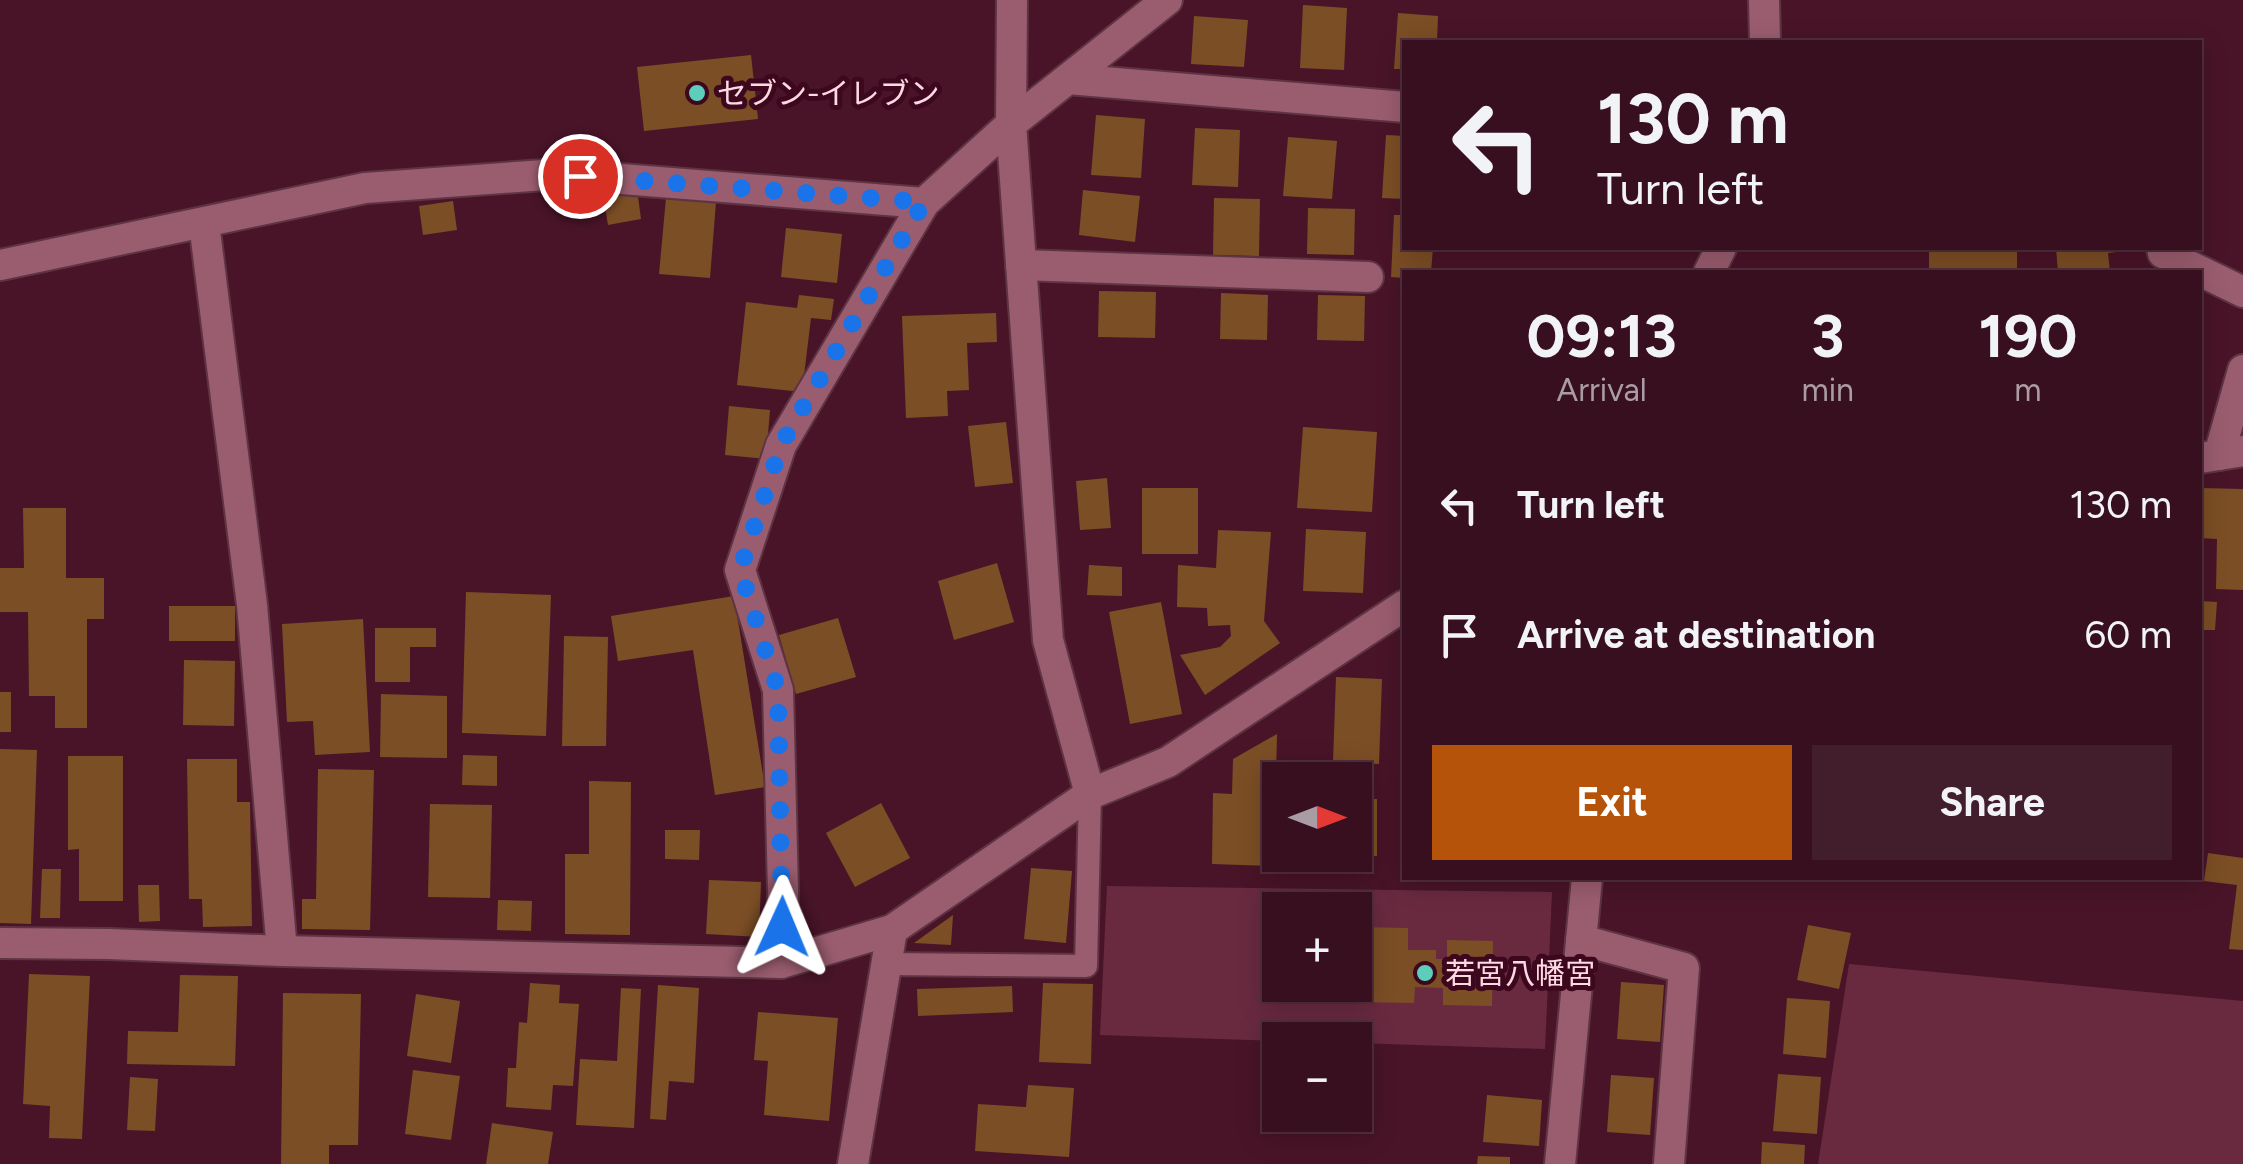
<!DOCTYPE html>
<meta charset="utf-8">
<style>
:root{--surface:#370f1e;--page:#421d2b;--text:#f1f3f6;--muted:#aa9ca4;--line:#512f3c;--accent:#b45309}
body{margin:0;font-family:Figtree,"Noto Sans JP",sans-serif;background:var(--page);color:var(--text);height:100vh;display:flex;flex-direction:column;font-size:38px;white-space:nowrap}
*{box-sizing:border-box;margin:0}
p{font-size:32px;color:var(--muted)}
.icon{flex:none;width:55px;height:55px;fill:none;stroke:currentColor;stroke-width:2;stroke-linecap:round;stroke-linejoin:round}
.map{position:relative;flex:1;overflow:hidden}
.drawer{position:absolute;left:1402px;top:270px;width:800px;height:610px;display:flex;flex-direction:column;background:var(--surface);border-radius:0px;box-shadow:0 5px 25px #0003,0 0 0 2px var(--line)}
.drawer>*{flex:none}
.top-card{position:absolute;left:1402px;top:40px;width:800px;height:210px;border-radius:0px;box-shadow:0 5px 25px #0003,0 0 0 2px var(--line);background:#370f1e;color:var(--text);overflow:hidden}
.needle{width:65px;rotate:90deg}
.controls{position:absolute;left:1262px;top:762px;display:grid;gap:20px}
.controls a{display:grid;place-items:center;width:110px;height:110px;border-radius:0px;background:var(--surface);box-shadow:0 5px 25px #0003,0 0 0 2px var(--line);font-size:50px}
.pin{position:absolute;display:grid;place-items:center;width:85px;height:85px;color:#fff;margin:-42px;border:5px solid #fff;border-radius:50%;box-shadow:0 2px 10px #0007}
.me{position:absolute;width:110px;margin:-55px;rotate:1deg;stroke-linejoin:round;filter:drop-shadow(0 0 8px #0008)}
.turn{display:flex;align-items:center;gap:35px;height:210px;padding:0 30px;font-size:45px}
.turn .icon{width:130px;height:130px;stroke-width:2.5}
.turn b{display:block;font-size:70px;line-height:85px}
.eta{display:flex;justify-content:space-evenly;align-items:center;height:170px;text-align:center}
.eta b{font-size:60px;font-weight:700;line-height:70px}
.primary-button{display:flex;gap:20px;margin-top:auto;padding:20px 30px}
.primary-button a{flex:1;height:115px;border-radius:0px;background:var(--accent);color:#fff;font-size:40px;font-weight:700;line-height:115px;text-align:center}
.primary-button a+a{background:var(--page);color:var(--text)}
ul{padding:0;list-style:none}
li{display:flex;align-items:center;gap:30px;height:130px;padding:0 30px}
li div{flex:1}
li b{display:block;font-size:38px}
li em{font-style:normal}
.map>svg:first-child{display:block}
.green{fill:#692a40;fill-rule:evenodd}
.building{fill:#7c4e25}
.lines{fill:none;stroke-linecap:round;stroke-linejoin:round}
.lane-casing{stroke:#5e3443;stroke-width:26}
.street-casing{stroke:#5e3443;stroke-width:34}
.secondary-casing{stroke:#5e3443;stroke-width:34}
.lane{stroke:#9a5d6f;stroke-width:22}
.street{stroke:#9a5d6f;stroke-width:30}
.secondary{stroke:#9a5d6f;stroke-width:30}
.route{stroke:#1a73e8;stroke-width:18;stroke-dasharray:0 32.4}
.poi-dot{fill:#5ccebb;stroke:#3d081e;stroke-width:4}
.labels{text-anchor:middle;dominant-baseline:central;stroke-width:10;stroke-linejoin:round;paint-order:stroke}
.poi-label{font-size:30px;fill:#fdd9e3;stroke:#3d081e;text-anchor:start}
</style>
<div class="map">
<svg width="2243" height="1164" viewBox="0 0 2243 1164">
<rect width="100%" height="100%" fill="#491428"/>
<!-- green -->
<g class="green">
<path d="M1107 886 1552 892 1545 1049 1355 1043V1040L1280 1041 1100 1035ZM1280 910H1355V985H1280Z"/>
<path d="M1849 964 2243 1001V1164H1818Z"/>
</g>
<!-- building -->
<g class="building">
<path d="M1303 5 1347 8 1344 70 1300 68Z"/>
<path d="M1398 13 1438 16 1437 42H1405V69H1394Z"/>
<path d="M1194 16 1248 20 1244 67 1191 64Z"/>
<path d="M751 55 758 119 644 131 637 67Z"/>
<path d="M1096 115 1145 119 1141 178 1091 175Z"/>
<path d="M1195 128 1240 130 1238 187 1192 185Z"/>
<path d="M1386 135 1405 136V199L1382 198Z"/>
<path d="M1288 137 1337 141 1332 199 1283 196Z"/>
<path d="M637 189 641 219 608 225 603 195Z"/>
<path d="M1083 190 1140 196 1135 242 1079 235Z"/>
<path d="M666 198 716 202 710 278 659 274Z"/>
<path d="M1214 198 1260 199 1259 256 1213 255Z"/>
<path d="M453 201 457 230 423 235 419 206Z"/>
<path d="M1308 208 1355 209 1354 255 1307 254Z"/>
<path d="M1394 215H1405V248H1433L1431 272H1405V278L1391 277Z"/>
<path d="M786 228 842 234 837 283 781 277Z"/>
<rect x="1929" y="248" width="88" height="24"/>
<path d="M2056 248H2135V250L2108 253 2110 272H2058Z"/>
<path d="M1099 291 1156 292 1155 338 1098 337Z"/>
<path d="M1221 293 1268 295 1267 340 1220 339Z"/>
<path d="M799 295 834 299 831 320 811 318 802 392 737 385 746 302 797 308Z"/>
<path d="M1318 295 1365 296 1364 341 1317 340Z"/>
<path d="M996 313 997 342 967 343 969 390 947 391 948 416 906 418 902 316Z"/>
<path d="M729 406 770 410 766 459 725 455Z"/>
<path d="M1006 422 1013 483 975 487 968 426Z"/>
<path d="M1303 427 1377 432 1372 512 1297 508Z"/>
<path d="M1107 478 1111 528 1080 530 1076 481Z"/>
<rect x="1142" y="488" width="56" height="66"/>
<path d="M2201 488 2243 489V590L2216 589 2217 539 2200 538Z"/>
<path d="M23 508H66V578H104V619H87V728H55V696H29L28 612H0V568H24Z"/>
<path d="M1306 529 1366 532 1363 593 1303 591Z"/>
<path d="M1218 530 1271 532 1264 621 1280 643 1205 695 1180 655 1220 647 1231 636 1230 625 1208 626 1207 608 1177 607 1178 565 1216 568Z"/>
<path d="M997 563 1014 622 954 640 938 581Z"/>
<path d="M1089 565 1122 567V596L1087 595Z"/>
<path d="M466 592 551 595 546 736 462 733Z"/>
<path d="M734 596 765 787 715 795 693 650 618 661 611 616Z"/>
<path d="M2200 601 2217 602 2215 630H2200Z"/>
<path d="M1161 602 1182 714 1130 724 1109 612Z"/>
<rect x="169" y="606" width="66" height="35"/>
<path d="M838 618 856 677 796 694 779 635Z"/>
<path d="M363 619 370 752 315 755 313 721 287 722 282 624Z"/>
<path d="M375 628H436V647H410V682H375Z"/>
<path d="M564 636 608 637 606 746H562Z"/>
<path d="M184 660 235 661 234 726 183 725Z"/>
<path d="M1336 677 1382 679 1379 764 1333 762Z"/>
<rect x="0" y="692" width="11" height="40"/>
<path d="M381 694 447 696V758L380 757Z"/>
<path d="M1277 734 1274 866 1212 864 1213 793 1232 794 1233 759Z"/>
<path d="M0 749 37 750 31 924 0 923Z"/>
<path d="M463 755 497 756V786L462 785Z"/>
<path d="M68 756H123V901H79V849L68 850Z"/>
<path d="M187 759H237V802H250L252 926 203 927 202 899H189Z"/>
<path d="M318 769 374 770 370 930 302 929V899H316Z"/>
<path d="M589 781 631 782 630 935 565 934V854H589Z"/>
<rect x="1355" y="799" width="22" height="57"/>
<path d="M881 803 910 858 855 887 826 833Z"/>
<path d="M430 804 492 805 490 898 428 897Z"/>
<path d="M665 830H700L699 860 665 859Z"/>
<path d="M2208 853 2243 858V950L2229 949 2237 885 2204 881Z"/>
<path d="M1031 868 1072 871 1066 943 1024 939Z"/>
<path d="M42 869H61L60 918H40Z"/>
<path d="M709 880 761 882 759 937 706 934Z"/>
<path d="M138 885H159L160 921 139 922Z"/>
<path d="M498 900 532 901 531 931 497 930Z"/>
<path d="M953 915 951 945 914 943Z"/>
<path d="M1808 925 1851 933 1839 989 1797 980Z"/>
<path d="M1358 927 1408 928V950H1436V959H1447V940L1493 941 1492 1006 1443 1005V988L1415 987 1414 1003 1356 1002Z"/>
<path d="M29 974 90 976 82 1139 49 1138 50 1106 23 1104Z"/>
<path d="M180 975 238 976 235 1066 127 1064 128 1031 178 1032Z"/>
<path d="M1621 982 1664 985 1660 1042 1617 1039Z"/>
<path d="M530 983 560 985 559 1003 579 1004 573 1086 553 1085 551 1110 506 1107 508 1068H516L519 1022 527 1023Z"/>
<path d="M1043 983 1093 984 1091 1064 1039 1062Z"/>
<path d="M658 985 699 988 694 1083 669 1081 666 1120 650 1119Z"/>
<path d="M1012 986 1013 1012 918 1016 917 989Z"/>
<path d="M621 988 641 989 634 1128 576 1125 580 1059 617 1061Z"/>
<path d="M283 993 361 994 358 1145H329V1164H281Z"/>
<path d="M416 994 460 1001 451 1063 407 1056Z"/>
<path d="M1787 998 1830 1001 1826 1058 1783 1054Z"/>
<path d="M758 1012 838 1018 829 1121 764 1115 768 1061 754 1060Z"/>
<path d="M413 1070 460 1076 451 1140 405 1134Z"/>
<path d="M1778 1074 1821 1077 1817 1134 1773 1131Z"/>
<path d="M1611 1075 1654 1078 1650 1135 1607 1132Z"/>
<path d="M130 1077 158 1079 155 1131 127 1130Z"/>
<path d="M1028 1085 1074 1088 1069 1157 975 1151 978 1104 1026 1107Z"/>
<path d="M1487 1095 1542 1100 1539 1146 1483 1142Z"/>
<path d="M492 1123 553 1132 548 1164H486Z"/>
<path d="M1762 1142 1805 1145 1804 1164H1761Z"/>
<path d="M1478 1156 1510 1157V1164H1477Z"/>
</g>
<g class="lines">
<!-- lane casing -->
<g class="lane-casing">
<path id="lane" d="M885 964 1086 966 1090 794"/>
</g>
<!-- street casing -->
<g class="street-casing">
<g id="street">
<path d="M1764 0 1765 42"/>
<path d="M1068 79 1405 107"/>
<path d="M204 223 252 605 282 951"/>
<path d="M2162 248 2163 253 2243 292"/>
<path d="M0 265 365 188 558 174 924 203"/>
<path d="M1021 265 1368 277"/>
<path d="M1709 272 1721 248"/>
<path d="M2219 455 2243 370"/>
<path d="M1581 940 1684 968 1669 1164"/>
<path d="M781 963 783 891 778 690 740 570 781 445 924 203 1011 124 1167 0"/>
<path d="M1560 1164 1587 878"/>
</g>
</g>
<!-- secondary casing -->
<g class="secondary-casing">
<g id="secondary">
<path d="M1012 0 1011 124 1048 640 1090 794"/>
<path d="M2200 458 2243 451"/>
<path d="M0 943 109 944 282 951 781 963 892 930 1090 794 1168 762 1405 605"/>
<path d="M853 1164 892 930"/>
</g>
</g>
<!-- lane -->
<use href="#lane" class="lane"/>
<!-- street -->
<use href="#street" class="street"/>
<!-- secondary -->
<use href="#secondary" class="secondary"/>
</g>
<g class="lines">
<!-- route -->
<path class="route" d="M580 176 924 202 781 445 740 570 778 690 782 927"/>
</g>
<!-- markers -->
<g class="poi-dot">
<circle cx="697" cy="93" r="10"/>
<circle cx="1425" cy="973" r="10"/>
</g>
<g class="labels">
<!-- poi labels -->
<g class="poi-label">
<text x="717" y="93">セブン-イレブン</text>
<text x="1445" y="973">若宮八幡宮</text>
</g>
</g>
</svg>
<div class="controls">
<a><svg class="needle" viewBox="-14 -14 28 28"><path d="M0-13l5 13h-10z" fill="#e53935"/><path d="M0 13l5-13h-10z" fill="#aa9ca4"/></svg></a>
<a>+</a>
<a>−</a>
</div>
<div class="pin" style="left:580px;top:176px;background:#d93025"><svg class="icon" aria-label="arrive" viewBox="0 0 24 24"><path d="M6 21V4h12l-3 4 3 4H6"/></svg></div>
<svg class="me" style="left:782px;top:927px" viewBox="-20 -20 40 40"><path d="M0-17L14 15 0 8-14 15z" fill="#1a73e8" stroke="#fff" stroke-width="4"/></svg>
<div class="top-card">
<div class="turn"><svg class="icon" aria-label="left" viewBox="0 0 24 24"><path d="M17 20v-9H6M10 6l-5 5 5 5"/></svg><div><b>130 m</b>Turn left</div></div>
</div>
<section class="drawer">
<div class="eta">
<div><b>09:13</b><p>Arrival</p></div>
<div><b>3</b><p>min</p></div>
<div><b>190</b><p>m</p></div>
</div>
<ul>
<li><svg class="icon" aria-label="left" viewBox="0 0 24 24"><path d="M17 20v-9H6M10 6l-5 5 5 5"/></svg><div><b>Turn left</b></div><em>130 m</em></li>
<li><svg class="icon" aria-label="arrive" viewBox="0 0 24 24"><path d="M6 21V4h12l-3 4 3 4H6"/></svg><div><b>Arrive at destination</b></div><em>60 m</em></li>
</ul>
<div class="primary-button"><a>Exit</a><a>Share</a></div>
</section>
</div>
